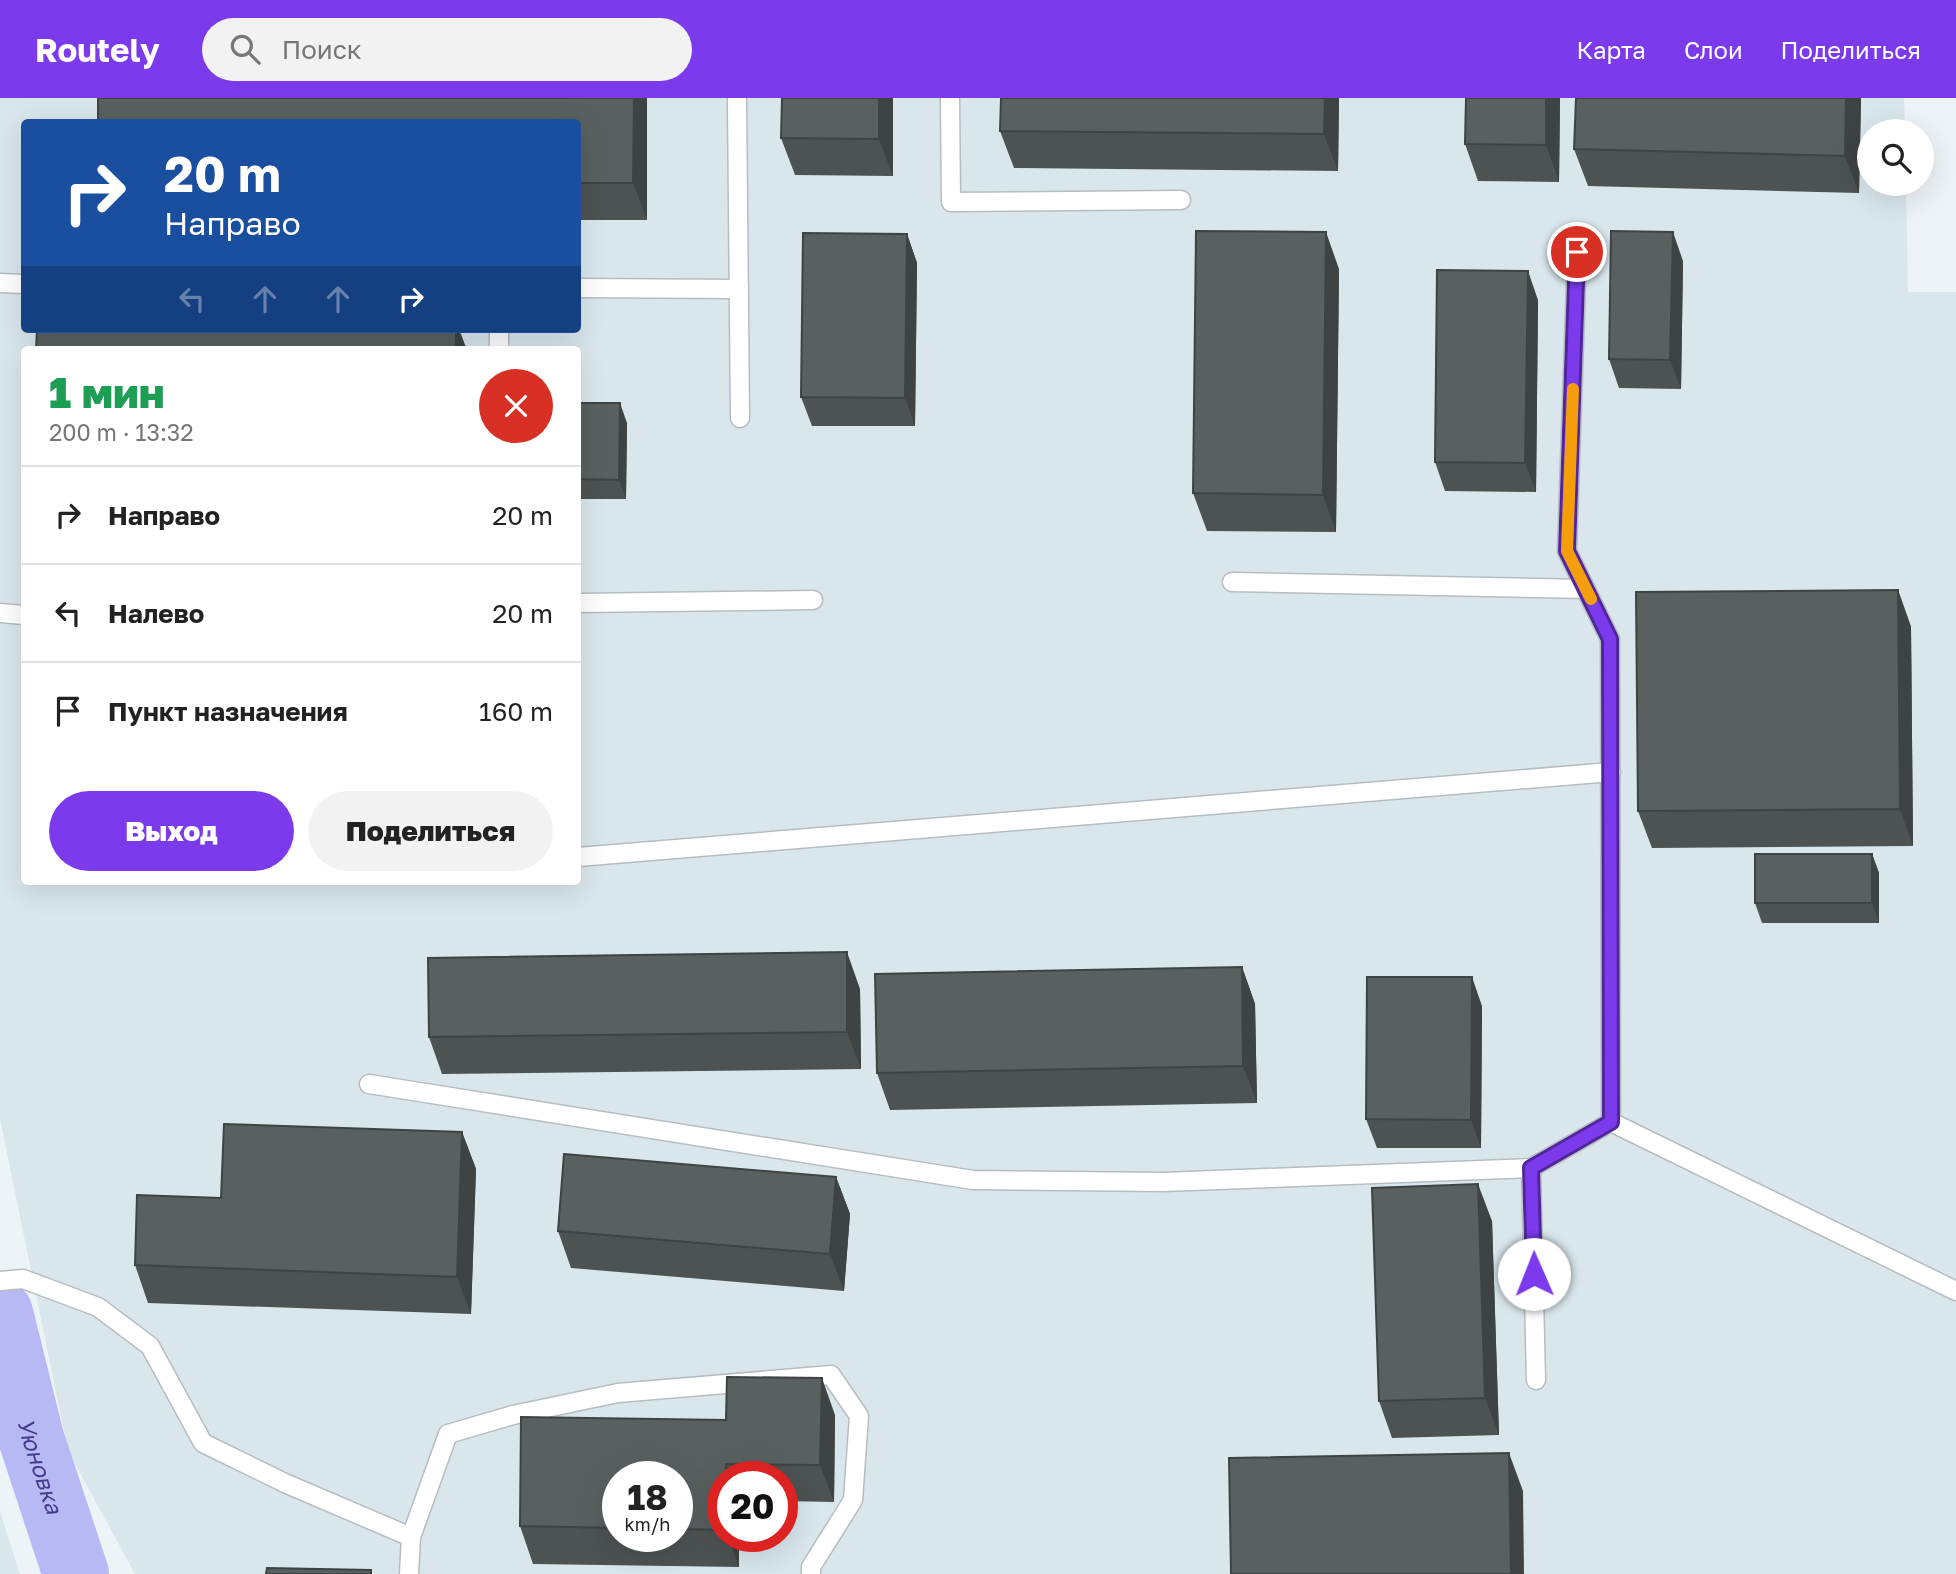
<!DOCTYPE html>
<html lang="ru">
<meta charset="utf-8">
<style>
:root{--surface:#fff;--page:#f2f2f2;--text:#222;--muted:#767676;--line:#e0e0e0;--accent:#7c3aed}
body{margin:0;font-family:"Golos Text",sans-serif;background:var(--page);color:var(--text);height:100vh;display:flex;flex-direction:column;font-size:26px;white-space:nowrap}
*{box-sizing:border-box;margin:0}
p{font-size:23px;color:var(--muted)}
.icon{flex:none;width:38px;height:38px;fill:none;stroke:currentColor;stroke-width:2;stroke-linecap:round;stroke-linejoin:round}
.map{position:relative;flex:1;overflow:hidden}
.drawer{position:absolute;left:21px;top:248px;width:560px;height:539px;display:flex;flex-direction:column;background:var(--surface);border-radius:7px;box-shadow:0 7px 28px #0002}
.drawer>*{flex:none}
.banner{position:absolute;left:21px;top:21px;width:560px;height:214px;border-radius:7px;box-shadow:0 7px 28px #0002;background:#1a4fa0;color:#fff;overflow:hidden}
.fabs{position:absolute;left:1857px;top:21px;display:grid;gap:14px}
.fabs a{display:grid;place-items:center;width:77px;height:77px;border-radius:50%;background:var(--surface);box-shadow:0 7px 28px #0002;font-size:35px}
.speed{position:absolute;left:602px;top:1363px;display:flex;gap:14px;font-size:35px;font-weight:700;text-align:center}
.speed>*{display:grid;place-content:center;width:91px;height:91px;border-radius:50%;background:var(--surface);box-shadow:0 7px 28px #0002;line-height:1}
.speed small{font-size:18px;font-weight:400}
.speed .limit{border:10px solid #d22;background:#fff;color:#111}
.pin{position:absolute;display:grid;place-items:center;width:60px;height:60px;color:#fff;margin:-30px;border:4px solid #fff;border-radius:50%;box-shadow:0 2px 7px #0007}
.me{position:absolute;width:77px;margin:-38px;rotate:359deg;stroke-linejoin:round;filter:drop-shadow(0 0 5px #0008)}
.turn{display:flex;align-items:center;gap:24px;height:147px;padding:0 28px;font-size:32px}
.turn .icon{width:91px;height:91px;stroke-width:2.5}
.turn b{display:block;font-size:49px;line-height:60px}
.lanes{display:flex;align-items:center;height:66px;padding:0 28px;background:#0003;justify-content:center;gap:35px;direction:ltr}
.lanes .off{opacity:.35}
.round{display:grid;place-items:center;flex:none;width:74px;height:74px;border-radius:37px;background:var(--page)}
.overview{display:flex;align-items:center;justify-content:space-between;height:119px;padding:0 28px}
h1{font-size:42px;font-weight:800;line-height:52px;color:#1e9e55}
.primary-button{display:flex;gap:14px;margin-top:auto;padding:14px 28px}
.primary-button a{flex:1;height:80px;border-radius:42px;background:var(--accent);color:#fff;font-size:28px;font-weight:800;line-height:80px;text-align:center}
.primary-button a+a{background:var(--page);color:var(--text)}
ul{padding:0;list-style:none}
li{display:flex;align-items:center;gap:21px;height:98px;padding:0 28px;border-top:2px solid var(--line)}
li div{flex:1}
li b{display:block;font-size:26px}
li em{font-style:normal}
header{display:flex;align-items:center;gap:42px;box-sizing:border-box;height:98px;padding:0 35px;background:var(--accent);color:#fff}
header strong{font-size:33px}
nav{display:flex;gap:38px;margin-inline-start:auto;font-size:24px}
.search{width:490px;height:63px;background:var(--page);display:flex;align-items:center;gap:18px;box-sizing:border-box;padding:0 24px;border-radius:38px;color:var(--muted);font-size:26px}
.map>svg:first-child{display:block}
.built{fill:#d9e7ed;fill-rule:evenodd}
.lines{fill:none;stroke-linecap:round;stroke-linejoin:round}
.river{stroke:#b6b9f3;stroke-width:66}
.service-casing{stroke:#b6bdc0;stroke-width:21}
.service{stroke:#fff;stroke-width:18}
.wall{fill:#4d5353;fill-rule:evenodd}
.shaded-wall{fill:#3e4343}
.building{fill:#596060;stroke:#3e4343;stroke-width:2}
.route-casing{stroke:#51269a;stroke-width:18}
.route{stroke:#7c3aed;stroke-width:12}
.slow{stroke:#f59e0b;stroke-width:12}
.labels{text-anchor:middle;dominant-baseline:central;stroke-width:7;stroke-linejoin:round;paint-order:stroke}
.water-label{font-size:23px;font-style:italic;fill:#433d90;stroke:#edf4f8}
</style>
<header>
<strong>Routely</strong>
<div class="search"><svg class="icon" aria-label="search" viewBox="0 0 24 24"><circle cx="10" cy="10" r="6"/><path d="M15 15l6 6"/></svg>Поиск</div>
<nav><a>Карта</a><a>Слои</a><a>Поделиться</a></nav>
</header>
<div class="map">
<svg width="1956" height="1476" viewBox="0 0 1956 1476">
<rect width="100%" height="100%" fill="#edf4f8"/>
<!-- built -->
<g class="built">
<path d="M0 0H1904L1905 33H1869V86H1906L1908 194H1956V1476H135L68 1353 0 1021ZM24 24H578V231H24ZM24 252H578V784H24ZM618 1379H677V1438H618ZM723 1379H782V1438H723Z"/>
<path d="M0 1414 20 1476H0Z"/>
</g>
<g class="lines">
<!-- river -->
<path class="river" id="s1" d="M0 1215 31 1340 76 1476"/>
<!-- service casing -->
<g class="service-casing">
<g id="service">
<path d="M737 0 740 320"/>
<path d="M950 0 951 104 1181 102"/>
<path d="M1577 154 1567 453 1610 541 1611 1024"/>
<path d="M0 185 24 186"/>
<path d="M578 190 739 191"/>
<path d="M499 231V252"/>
<path d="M1232 484 1586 491"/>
<path d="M578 505 813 502"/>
<path d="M0 515 24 517"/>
<path d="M578 759 1611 674"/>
<path d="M369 986 973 1082 1164 1084 1531 1070 1611 1024 1956 1193"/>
<path d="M1531 1070 1536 1282"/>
<path d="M0 1183 23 1181 98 1209 150 1248 203 1345 287 1386 411 1439 409 1476"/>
<path d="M411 1439 448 1336 513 1317 618 1295 831 1277 859 1318 853 1402 811 1469V1476"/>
</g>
</g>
<!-- service -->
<use href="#service" class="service"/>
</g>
<!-- wall -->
<g class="wall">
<path d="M98 0H647V122H578V24Z"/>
<path d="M782 0H893V78L795 77 781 40Z"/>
<path d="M1001 0H1339L1338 73 1014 70 1000 33Z"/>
<path d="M1560 0 1559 84 1478 83 1465 46Z"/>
<path d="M1861 0 1859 95 1588 88 1574 51Z"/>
<path d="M907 136 917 165 915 328H812L801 299Z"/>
<path d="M1683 163 1681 291 1619 290 1609 261Z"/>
<path d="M1339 171 1336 434 1207 433 1193 395Z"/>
<path d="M1538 202 1536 394 1445 393 1435 364Z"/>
<path d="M578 305 627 325 626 401H578Z"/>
<path d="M1898 492 1911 529 1913 748 1652 750 1638 713Z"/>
<path d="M1872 756 1879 775V825H1762L1755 805Z"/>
<path d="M1242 869 1255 906 1257 1005 890 1012 877 975Z"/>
<path d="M860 891 861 971 442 976 429 939Z"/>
<path d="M1482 908 1481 1050H1377L1366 1021Z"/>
<path d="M462 1034 476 1071 471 1216 148 1205 135 1167 221 1100Z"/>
<path d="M836 1079 850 1116 844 1193 571 1170 558 1133Z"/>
<path d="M1492 1123 1499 1337 1392 1340 1379 1303Z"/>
<path d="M835 1317 834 1404 782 1403V1379H723V1438H739V1469L533 1466 520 1428 726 1322ZM618 1379H677V1438H618Z"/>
</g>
<!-- shaded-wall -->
<g class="shaded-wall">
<path d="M634 0H647V122L633 85Z"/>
<path d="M879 0H893V78L879 41Z"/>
<path d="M1325 0H1339L1338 73 1324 36Z"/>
<path d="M1546 0H1560L1559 84 1546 47Z"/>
<path d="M1846 0H1861L1859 95 1845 58Z"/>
<path d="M1326 134 1339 171 1336 434 1323 397Z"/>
<path d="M1673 134 1683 163 1681 291 1670 262Z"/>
<path d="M907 136 917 165 915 328 905 300Z"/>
<path d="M1528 173 1538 202 1536 394 1525 365Z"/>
<path d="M456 231H459L467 252H456Z"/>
<path d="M620 305 627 325 626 401 619 382Z"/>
<path d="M1898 492 1911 529 1913 748 1900 711Z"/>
<path d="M1872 756 1879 775V825L1872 805Z"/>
<path d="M847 854 860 891 861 971 847 934Z"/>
<path d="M1242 869 1255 906 1257 1005 1243 968Z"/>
<path d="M1472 879 1482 908 1481 1050 1471 1022Z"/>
<path d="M462 1034 476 1071 471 1216 457 1179Z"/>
<path d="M836 1079 850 1116 844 1193 830 1156Z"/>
<path d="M1478 1086 1492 1123 1499 1337 1485 1300Z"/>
<path d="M822 1280 835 1317 834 1404 820 1367Z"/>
<path d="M1509 1355 1523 1393 1524 1476H1511Z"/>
<path d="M726 1366 731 1379H726Z"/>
<path d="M728 1438H739V1469Z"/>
</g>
<!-- building -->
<g class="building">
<path d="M98 0H634L633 85H578V24H98Z"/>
<path d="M782 0H879V41L781 40Z"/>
<path d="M1001 0H1325L1324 36 1000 33Z"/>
<path d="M1466 0H1546V47L1465 46Z"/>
<path d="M1576 0H1846L1845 58 1574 51Z"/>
<path d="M1196 133 1326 134 1323 397 1193 395Z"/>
<path d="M1611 133 1673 134 1670 262 1609 261Z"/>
<path d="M803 135 907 136 905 300 801 299Z"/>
<path d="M1437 172 1528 173 1525 365 1435 364Z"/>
<path d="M37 231H456V252H36Z"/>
<path d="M578 305H620L619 382 578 381Z"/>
<path d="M1898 492 1900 711 1638 713 1636 494Z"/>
<rect x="1755" y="756" width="117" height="49"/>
<path d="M847 854V934L429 939 428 860Z"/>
<path d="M1242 869 1243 968 877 975 875 876Z"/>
<path d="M1367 879H1472L1471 1022 1366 1021Z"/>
<path d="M224 1026 462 1034 457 1179 135 1167 137 1097 221 1100Z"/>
<path d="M564 1056 836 1079 830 1156 558 1133Z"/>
<path d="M1478 1086 1485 1300 1379 1303 1372 1090Z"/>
<path d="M727 1279 822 1280 820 1367 726 1366V1379H723V1432L677 1431V1379H618V1430L520 1428 521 1319 726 1322Z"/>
<path d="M1509 1355 1511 1476H1231L1229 1360Z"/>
<path d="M267 1470 371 1472V1476H266Z"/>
</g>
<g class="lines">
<!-- route casing -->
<g class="route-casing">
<path id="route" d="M1534 1176 1531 1070 1611 1024 1610 541 1567 453 1577 154"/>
</g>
<!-- route -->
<use href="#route" class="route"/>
<!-- slow -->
<path class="slow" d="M1573 291 1567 453 1591 501"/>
</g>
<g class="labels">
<!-- water labels -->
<g class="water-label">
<text stroke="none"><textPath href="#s1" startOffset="158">Уюновка</textPath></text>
</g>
</g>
</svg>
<div class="fabs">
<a><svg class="icon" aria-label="search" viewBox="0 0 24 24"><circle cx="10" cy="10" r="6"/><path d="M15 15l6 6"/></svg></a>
</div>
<div class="speed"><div>18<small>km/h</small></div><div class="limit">20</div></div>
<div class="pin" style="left:1577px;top:154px;background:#d93025"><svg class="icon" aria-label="arrive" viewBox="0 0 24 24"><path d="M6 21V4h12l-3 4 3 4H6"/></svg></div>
<svg class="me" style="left:1534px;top:1176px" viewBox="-20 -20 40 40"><circle r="19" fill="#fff"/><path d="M0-13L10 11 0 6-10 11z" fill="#7c3aed"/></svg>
<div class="banner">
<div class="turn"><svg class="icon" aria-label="right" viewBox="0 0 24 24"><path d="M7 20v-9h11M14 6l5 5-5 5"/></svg><div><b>20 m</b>Направо</div></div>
<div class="lanes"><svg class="icon off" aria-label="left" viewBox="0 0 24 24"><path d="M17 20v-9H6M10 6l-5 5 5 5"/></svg><svg class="icon off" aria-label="ahead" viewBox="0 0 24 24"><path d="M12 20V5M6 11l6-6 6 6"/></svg><svg class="icon off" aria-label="ahead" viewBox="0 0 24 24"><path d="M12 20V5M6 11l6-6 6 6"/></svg><svg class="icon" aria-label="right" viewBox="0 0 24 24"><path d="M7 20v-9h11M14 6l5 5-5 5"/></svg></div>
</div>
<section class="drawer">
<div class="overview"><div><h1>1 мин</h1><p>200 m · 13:32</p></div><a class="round" style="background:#d93025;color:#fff"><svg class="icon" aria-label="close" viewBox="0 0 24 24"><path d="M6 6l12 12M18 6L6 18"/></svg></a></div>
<ul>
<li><svg class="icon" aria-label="right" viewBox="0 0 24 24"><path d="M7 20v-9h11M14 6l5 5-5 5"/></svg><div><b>Направо</b></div><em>20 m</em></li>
<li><svg class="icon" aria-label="left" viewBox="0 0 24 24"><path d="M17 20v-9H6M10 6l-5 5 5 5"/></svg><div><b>Налево</b></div><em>20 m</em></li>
<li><svg class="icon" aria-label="arrive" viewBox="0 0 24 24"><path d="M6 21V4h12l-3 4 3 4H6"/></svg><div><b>Пункт назначения</b></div><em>160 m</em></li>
</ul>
<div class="primary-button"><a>Выход</a><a>Поделиться</a></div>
</section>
</div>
